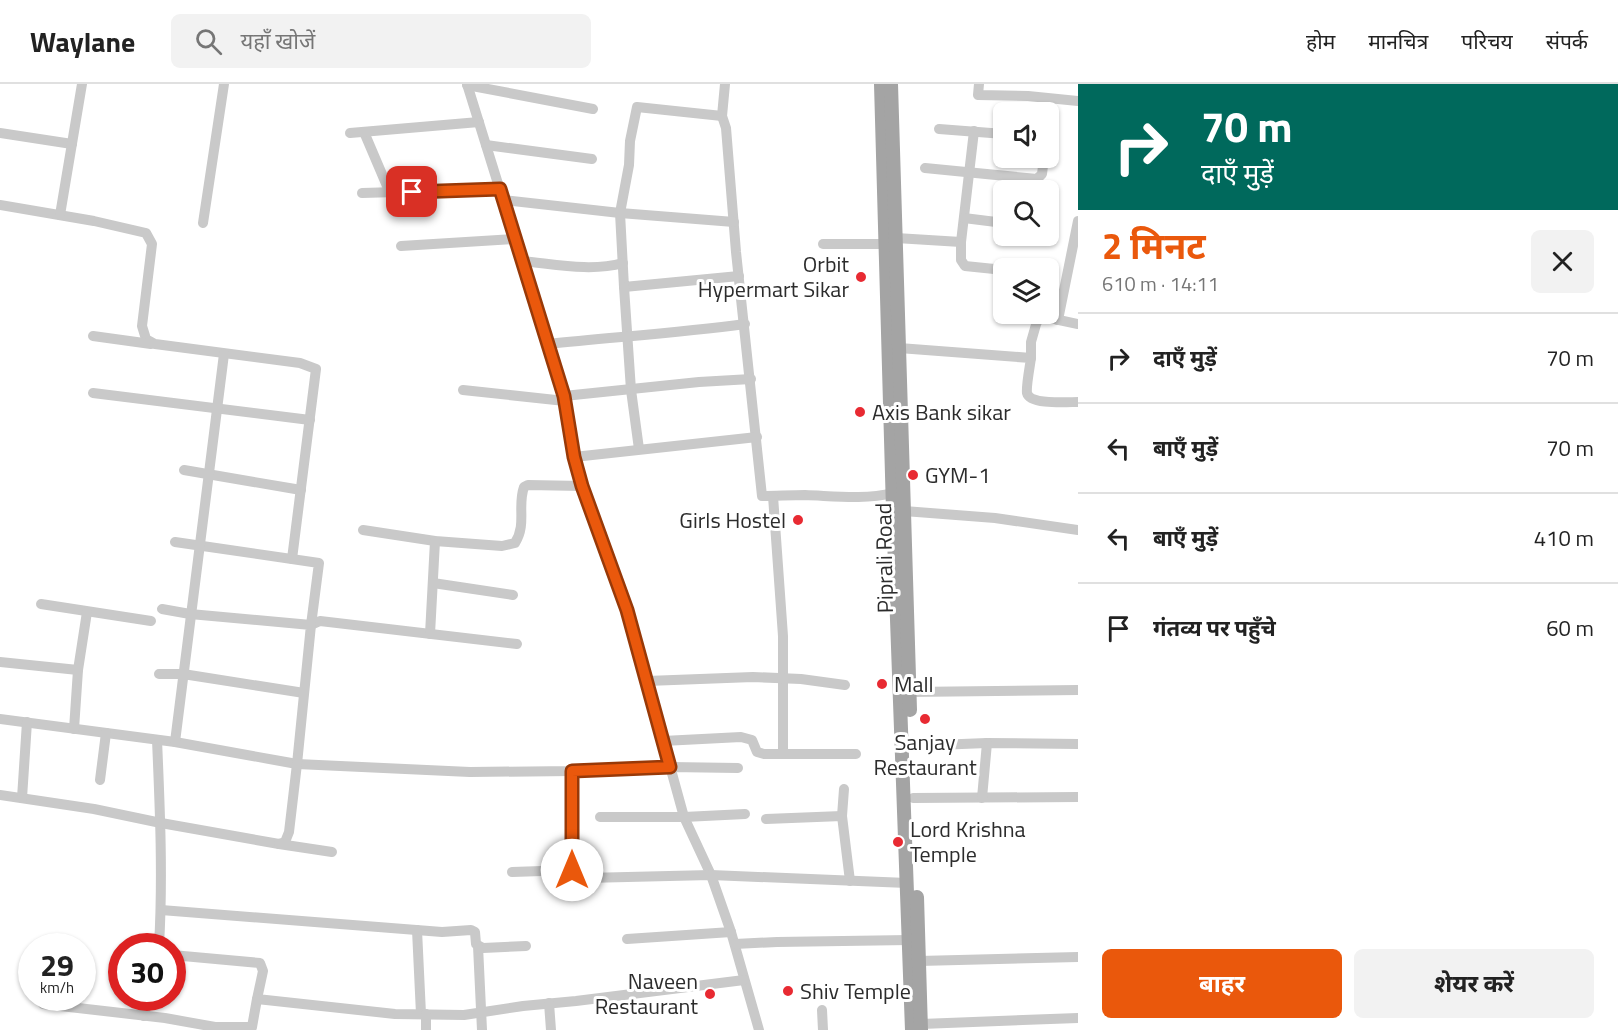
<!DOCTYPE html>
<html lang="hi">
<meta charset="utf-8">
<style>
:root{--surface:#fff;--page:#f2f2f2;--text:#222;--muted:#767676;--line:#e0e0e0;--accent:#ea580c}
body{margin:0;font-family:"Titillium Web","Noto Sans Devanagari",sans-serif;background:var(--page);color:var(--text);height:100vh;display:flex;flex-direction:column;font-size:22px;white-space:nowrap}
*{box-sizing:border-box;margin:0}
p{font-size:20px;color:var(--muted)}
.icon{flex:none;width:33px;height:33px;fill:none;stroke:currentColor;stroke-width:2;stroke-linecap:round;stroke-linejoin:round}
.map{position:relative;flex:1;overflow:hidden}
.details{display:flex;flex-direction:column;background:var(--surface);width:540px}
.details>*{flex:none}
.guide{background:#00695c;color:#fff;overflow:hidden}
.fabs{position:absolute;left:993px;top:18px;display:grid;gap:12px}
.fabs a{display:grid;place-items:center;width:66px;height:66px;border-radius:9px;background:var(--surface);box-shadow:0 2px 4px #0004;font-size:30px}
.speed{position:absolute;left:18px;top:849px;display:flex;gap:12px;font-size:30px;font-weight:700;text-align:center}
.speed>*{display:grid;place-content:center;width:78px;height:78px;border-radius:50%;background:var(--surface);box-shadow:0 2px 4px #0004;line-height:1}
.speed small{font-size:15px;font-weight:400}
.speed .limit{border:9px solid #d22;background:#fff;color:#111}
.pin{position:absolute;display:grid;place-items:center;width:51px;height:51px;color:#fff;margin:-26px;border-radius:12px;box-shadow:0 3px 9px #0006}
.me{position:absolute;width:66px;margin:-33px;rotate:0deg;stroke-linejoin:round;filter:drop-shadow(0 0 4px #0008)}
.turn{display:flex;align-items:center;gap:21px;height:126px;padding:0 24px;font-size:27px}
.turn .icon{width:78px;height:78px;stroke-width:2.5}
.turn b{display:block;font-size:42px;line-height:51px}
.round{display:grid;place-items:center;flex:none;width:63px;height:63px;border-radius:9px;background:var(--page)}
.overview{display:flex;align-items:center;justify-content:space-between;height:102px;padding:0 24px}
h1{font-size:36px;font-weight:700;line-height:45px;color:var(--accent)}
.cta{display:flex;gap:12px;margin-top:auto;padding:12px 24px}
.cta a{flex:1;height:69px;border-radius:9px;background:var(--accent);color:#fff;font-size:24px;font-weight:700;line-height:69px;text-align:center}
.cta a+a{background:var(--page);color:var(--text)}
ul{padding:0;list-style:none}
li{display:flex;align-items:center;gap:18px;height:90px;padding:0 24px;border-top:2px solid var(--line)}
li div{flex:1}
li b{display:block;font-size:22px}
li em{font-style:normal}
header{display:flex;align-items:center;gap:36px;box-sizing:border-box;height:84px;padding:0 30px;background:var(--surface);border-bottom:2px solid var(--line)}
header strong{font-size:28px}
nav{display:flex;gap:33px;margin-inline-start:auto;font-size:21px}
.search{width:420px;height:54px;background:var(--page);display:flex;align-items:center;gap:15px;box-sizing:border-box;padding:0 21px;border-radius:9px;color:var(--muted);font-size:22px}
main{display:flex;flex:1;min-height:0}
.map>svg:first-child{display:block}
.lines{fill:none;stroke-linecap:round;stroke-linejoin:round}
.minor{stroke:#c9c9c9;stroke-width:10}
.major{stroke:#a4a4a4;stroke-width:14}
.route-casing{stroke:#983908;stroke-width:15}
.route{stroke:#ea580c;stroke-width:10}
.poi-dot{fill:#e82a32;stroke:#fff;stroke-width:2}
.labels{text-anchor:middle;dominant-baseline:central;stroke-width:6;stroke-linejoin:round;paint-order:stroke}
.poi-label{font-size:22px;fill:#2c2c2c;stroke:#fff;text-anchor:start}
.street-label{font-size:22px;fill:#2c2c2c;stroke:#fff}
</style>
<header>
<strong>Waylane</strong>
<div class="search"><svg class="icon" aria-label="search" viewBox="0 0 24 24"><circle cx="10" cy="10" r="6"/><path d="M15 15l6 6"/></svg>यहाँ खोजें</div>
<nav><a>होम</a><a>मानचित्र</a><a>परिचय</a><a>संपर्क</a></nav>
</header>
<main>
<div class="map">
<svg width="1078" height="946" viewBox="0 0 1078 946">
<rect width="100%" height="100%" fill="#fff"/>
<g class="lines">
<!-- minor -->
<g class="minor">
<path d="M467 0 564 312 574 373 582 402 627 526 684 733 711 791 731 848 759 946"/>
<path d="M725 0 722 32 726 44 736 168 762 412C776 412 790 411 805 411 834 412 864 416 893 409"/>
<path d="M979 0 978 11 1028 12 1078 17"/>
<path d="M467 1 593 25"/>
<path d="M722 32 637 23 630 57 629 81 620 129 624 203 739 192"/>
<path d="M939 45 1004 50"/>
<path d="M974 47 961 158V176L965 182 1004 186"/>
<path d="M364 48 390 109"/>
<path d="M0 49 72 60"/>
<path d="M350 49 479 38"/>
<path d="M486 61 592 75"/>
<path d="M925 84 1037 95 1042 90 1044 74"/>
<path d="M362 109 500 105"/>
<path d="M503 116 620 129 734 138"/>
<path d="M0 121 94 137 146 149 152 160 142 242 146 255 155 260 300 279 316 285 292 475"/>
<path d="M60 131 82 0"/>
<path d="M964 134 1004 139"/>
<path d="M203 139 224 0"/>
<path d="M896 154 961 158"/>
<path d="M823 160H885"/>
<path d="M401 162 515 155"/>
<path d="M522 177C555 180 590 188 623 179"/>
<path d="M624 203 631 306 639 365"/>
<path d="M1058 236 1078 137"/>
<path d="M93 252 151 260"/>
<path d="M548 260C614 253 679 249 745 240"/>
<path d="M899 264 1031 274C1030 282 1026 302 1027 309 1030 321 1067 318 1078 318"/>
<path d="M1031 274V258L1037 237 1045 233 1078 240"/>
<path d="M463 306 565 317"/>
<path d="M93 309 310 336"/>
<path d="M564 312 699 298 751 295"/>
<path d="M574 373 757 353"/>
<path d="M184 386 301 406"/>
<path d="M773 412 783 552V669"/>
<path d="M904 427 995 434 1078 446"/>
<path d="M363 446 435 457 502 462 515 459C527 440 517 422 524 403L528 401 582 402"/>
<path d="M175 458 319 479 311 541 320 537 517 560"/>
<path d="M433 499 513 511"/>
<path d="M41 520 151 537"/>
<path d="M430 550 435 457"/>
<path d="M0 578 78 586"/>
<path d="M159 590H183L304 609"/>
<path d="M647 597 753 593 801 595 845 601"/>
<path d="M909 608 1078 606"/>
<path d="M0 635 175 658 297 680 470 688 572 687 670 683 738 684"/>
<path d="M74 645 78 586 87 528"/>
<path d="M157 656C160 725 163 794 159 862"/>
<path d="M663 657 741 653 752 656 757 668 764 670H856"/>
<path d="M175 658 224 270"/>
<path d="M911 662 987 659 1078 660"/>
<path d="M572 687V786L574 791 586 794 711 791 907 799"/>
<path d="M100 696 106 649"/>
<path d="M0 711 94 725 161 739 279 760 285 758 289 748 297 680 311 541 190 530 162 525"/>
<path d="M22 714 27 638"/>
<path d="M913 714 1078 713"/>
<path d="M982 714 987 659"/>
<path d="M842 732 844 705"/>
<path d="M600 733H684L745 730"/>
<path d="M766 735 842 732 850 797"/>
<path d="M279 760 332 768"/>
<path d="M512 788 572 786"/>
<path d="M161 826 442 848 471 846 475 848 476 860 483 864 526 862"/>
<path d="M417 846 421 930"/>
<path d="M627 855 731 848"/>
<path d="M735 860 777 858 909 856"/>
<path d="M478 862 482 946"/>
<path d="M172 871 260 879 263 887 257 915 395 930 464 931 523 922 576 917 744 896"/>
<path d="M919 877 1078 873"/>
<path d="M549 919 551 946"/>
<path d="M43 920 165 934 215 943 214 946"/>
<path d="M822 926 823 946"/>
<path d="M426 930V946"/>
<path d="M144 932 148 914"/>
<path d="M921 940 1078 934"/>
<path d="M215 943H252L257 915"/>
</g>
<!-- major -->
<g class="major">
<path d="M881 0 893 426 912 946"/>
<path d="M891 0 910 626"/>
<path d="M917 813 921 946"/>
</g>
</g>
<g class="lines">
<!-- route casing -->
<g class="route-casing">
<path id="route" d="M412 108 500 105 564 312 574 373 582 402 627 526 670 683 572 687V786"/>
</g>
<!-- route -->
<use href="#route" class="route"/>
</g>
<!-- markers -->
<g class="poi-dot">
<circle cx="861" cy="193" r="6"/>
<circle cx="860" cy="328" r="6"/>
<circle cx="913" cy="391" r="6"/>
<circle cx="798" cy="436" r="6"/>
<circle cx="882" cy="600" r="6"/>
<circle cx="925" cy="635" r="6"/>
<circle cx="898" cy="758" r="6"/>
<circle cx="788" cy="907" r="6"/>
<circle cx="710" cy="910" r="6"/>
</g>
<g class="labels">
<!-- poi labels -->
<g class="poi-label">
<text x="849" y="180" text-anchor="end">Orbit<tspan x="849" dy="25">Hypermart Sikar</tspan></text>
<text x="872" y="328">Axis Bank sikar</text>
<text x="925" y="391">GYM-1</text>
<text x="786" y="436" text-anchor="end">Girls Hostel</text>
<text x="894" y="600">Mall</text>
<text x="925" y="658" text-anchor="middle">Sanjay<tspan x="925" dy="25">Restaurant</tspan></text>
<text x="910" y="745">Lord Krishna<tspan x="910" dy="25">Temple</tspan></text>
<text x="698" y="897" text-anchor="end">Naveen<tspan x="698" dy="25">Restaurant</tspan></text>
<text x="800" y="907">Shiv Temple</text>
</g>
<!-- street labels -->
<g class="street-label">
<text transform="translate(884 474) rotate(-91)">Piprali Road</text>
</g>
</g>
</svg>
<div class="fabs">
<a><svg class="icon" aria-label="sound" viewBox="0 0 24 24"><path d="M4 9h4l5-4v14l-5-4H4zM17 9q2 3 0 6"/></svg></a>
<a><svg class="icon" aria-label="search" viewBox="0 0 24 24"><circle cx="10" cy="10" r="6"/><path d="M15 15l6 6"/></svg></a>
<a><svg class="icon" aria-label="layers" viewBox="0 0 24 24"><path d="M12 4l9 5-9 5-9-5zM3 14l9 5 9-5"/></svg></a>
</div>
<div class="speed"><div>29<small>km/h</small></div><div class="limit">30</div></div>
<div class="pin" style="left:412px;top:108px;background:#d93025"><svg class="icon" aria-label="arrive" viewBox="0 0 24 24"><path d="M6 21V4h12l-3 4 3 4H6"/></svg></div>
<svg class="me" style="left:572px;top:786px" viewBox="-20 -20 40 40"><circle r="19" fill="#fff"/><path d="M0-13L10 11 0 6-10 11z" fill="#ea580c"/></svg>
</div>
<section class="details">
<div class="guide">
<div class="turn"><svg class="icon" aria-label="right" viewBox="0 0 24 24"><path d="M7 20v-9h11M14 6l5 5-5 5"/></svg><div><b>70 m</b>दाएँ मुड़ें</div></div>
</div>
<div class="overview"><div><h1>2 मिनट</h1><p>610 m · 14:11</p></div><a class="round"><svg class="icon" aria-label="close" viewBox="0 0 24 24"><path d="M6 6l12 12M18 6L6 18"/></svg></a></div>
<ul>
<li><svg class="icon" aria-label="right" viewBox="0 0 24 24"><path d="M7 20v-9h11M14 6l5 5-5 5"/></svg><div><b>दाएँ मुड़ें</b></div><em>70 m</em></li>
<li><svg class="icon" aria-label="left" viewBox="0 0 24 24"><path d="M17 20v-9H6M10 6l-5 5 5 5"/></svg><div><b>बाएँ मुड़ें</b></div><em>70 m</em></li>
<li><svg class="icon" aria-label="left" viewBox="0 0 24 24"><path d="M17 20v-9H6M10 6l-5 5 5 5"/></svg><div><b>बाएँ मुड़ें</b></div><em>410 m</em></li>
<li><svg class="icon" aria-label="arrive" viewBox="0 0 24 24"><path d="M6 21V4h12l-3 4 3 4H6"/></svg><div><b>गंतव्य पर पहुँचे</b></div><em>60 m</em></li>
</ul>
<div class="cta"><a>बाहर</a><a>शेयर करें</a></div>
</section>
</main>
